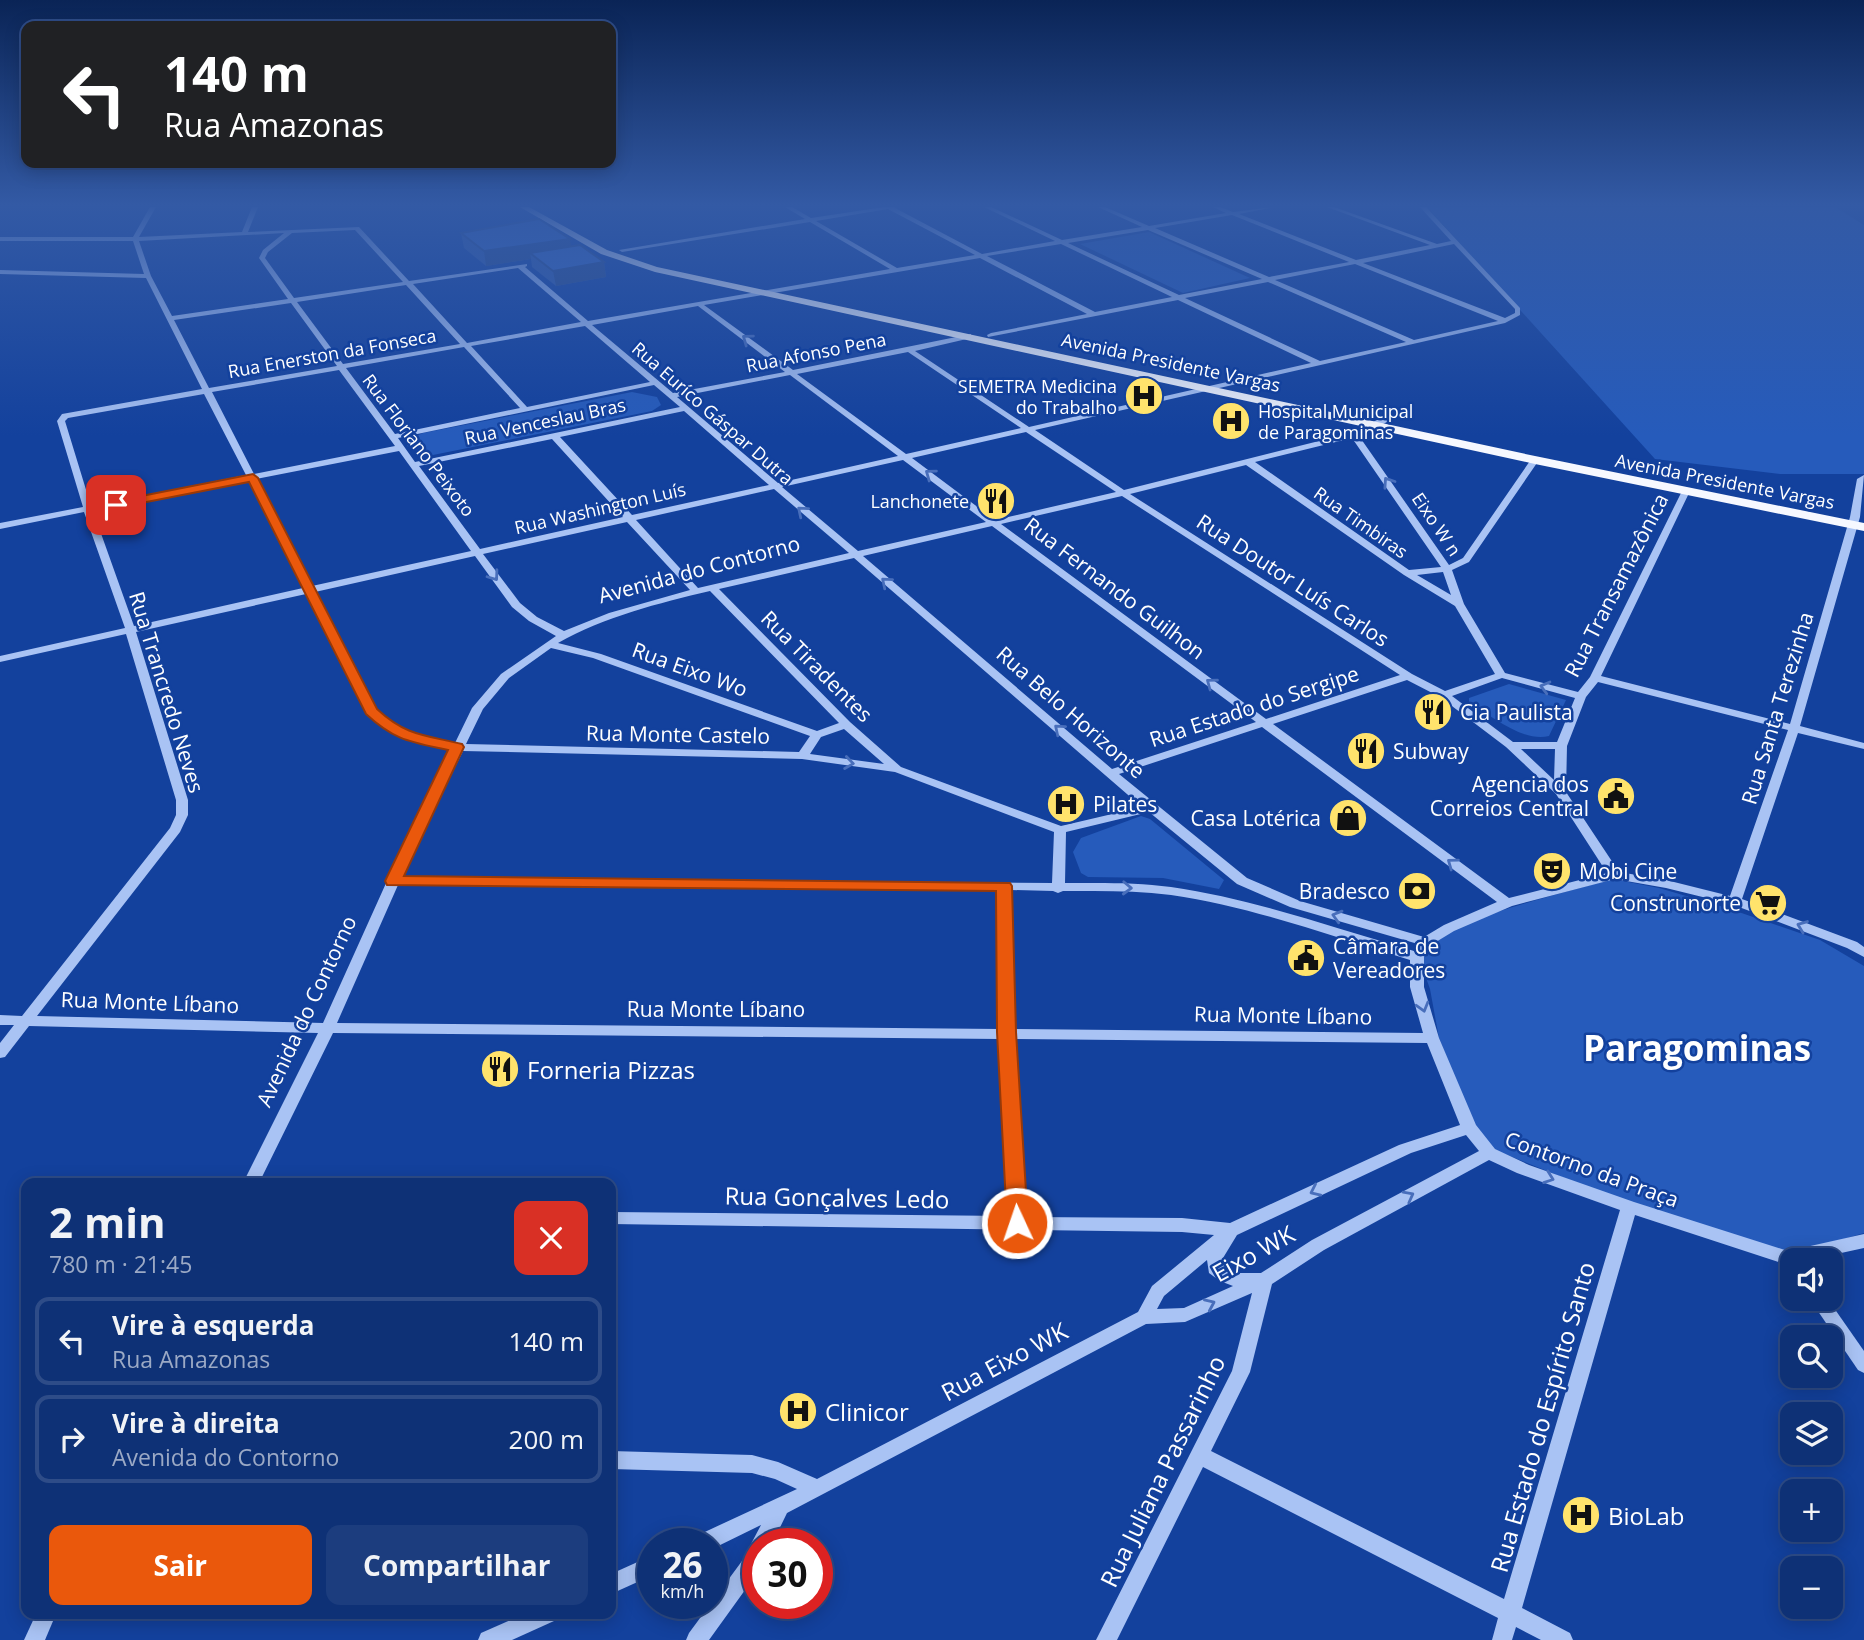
<!DOCTYPE html>
<html lang="pt">
<meta charset="utf-8">
<style>
:root{--surface:#0e3176;--page:#1c3d7e;--text:#f1f3f6;--muted:#9ba9c5;--line:#2e4c88;--accent:#ea580c}
body{margin:0;font-family:"Open Sans",sans-serif;background:var(--page);color:var(--text);height:100vh;display:flex;flex-direction:column;font-size:26px;white-space:nowrap}
*{box-sizing:border-box;margin:0}
p{font-size:23px;color:var(--muted)}
.icon{flex:none;width:38px;height:38px;fill:none;stroke:currentColor;stroke-width:2;stroke-linecap:round;stroke-linejoin:round}
.map{position:relative;flex:1;overflow:hidden}
.panel{position:absolute;left:21px;top:1178px;width:595px;height:441px;display:flex;flex-direction:column;background:var(--surface);border-radius:14px;box-shadow:0 4px 18px #0003,0 0 0 2px var(--line)}
.panel>*{flex:none}
.top-card{position:absolute;left:21px;top:21px;width:595px;height:147px;border-radius:14px;box-shadow:0 4px 18px #0003,0 0 0 2px var(--line);background:#202124;color:#fff;overflow:hidden}
.tools{position:absolute;left:1780px;top:1248px;display:grid;gap:14px}
.tools a{display:grid;place-items:center;width:63px;height:63px;border-radius:14px;background:var(--surface);box-shadow:0 4px 18px #0003,0 0 0 2px var(--line);font-size:35px}
.speed{position:absolute;left:637px;top:1528px;display:flex;gap:14px;font-size:35px;font-weight:700;text-align:center}
.speed>*{display:grid;place-content:center;width:91px;height:91px;border-radius:50%;background:var(--surface);box-shadow:0 4px 18px #0003,0 0 0 2px var(--line);line-height:1}
.speed small{font-size:18px;font-weight:400}
.speed .limit{border:10px solid #d22;background:#fff;color:#111}
.pin{position:absolute;display:grid;place-items:center;width:60px;height:60px;color:#fff;margin:-30px;border-radius:14px;box-shadow:0 4px 10px #0006}
.me{position:absolute;width:77px;margin:-38px;rotate:357deg;stroke-linejoin:round;filter:drop-shadow(0 0 5px #0008)}
.turn{display:flex;align-items:center;gap:24px;height:147px;padding:0 28px;font-size:32px}
.turn .icon{width:91px;height:91px;stroke-width:2.5}
.turn b{display:block;font-size:49px;line-height:60px}
.round{display:grid;place-items:center;flex:none;width:74px;height:74px;border-radius:14px;background:var(--page)}
.summary{display:flex;align-items:center;justify-content:space-between;height:119px;padding:0 28px}
h1{font-size:42px;font-weight:700;line-height:52px}
.button{display:flex;gap:14px;margin-top:auto;padding:14px 28px}
.button a{flex:1;height:80px;border-radius:14px;background:var(--accent);color:#fff;font-size:28px;font-weight:700;line-height:80px;text-align:center}
.button a+a{background:var(--page);color:var(--text)}
ul{padding:0;list-style:none}
li{display:flex;align-items:center;gap:21px;height:88px;margin:0 14px 10px;padding:0 14px;border:4px solid var(--line);border-radius:14px}
li div{flex:1}
li b{display:block;font-size:26px}
li em{font-style:normal}
.map>svg:first-child{display:block}
.green{fill:#265bbb}
.lines{fill:none;stroke-linecap:round;stroke-linejoin:round}
.minor{fill:#a9c3f4;fill-rule:evenodd}
.major{fill:#f6f8ff;fill-rule:evenodd}
.wall{fill:#345ca8}
.shaded-wall{fill:#2a4b88}
.building{fill:#3c6bc3;stroke:#2a4b88;stroke-width:2}
.oneway{stroke:#486ebb}
.route{fill:#ea580c;stroke:#983908;stroke-width:2}
.labels{text-anchor:middle;dominant-baseline:central;stroke-width:5;stroke-linejoin:round;paint-order:stroke}
.far-street-label{font-size:18px;fill:#fff;stroke:#13419d}
.far-poi-label{font-size:18px;fill:#fff;stroke:#13419d;text-anchor:end}
.street-label{font-size:21px;fill:#fff;stroke:#13419d}
.poi-label{font-size:21px;fill:#fff;stroke:#13419d;text-anchor:start}
.near-poi-label{font-size:24px;fill:#fff;stroke:#13419d;text-anchor:start}
.near-street-label{font-size:24px;fill:#fff;stroke:#13419d}
.town-label{font-size:35px;font-weight:bold;fill:#fff;stroke:#13419d}
</style>
<div class="map">
<svg width="1864" height="1640" viewBox="0 0 1864 1640">
<rect width="100%" height="100%" fill="#13419d"/>
<!-- green -->
<g class="green">
<path d="M1427 207H1835L1864 225V474H1780L1655 459Z"/>
<path d="M1149 232 1250 278 1183 293 1080 244Z"/>
<path d="M632 392 657 397 661 405 652 411 433 455 422 454 407 446 414 437 423 433Z"/>
<path d="M1509 684 1566 700 1549 736C1523 743 1491 715 1469 703V698Z"/>
<path d="M1141 816 1150 819 1224 880 1219 889 1163 878 1088 877 1081 873 1073 852 1081 838Z"/>
<path d="M1613 879 1659 888 1727 908 1820 940 1864 966V1233L1787 1256 1616 1199 1480 1144 1439 1038 1430 989 1419 958C1422 954 1425 948 1428 945 1452 919 1575 890 1613 879Z"/>
</g>
<g class="lines">
<!-- minor -->
<g class="minor">
<path d="M150 207H156L139 237 242 232 252 207H258L248 232 359 227 409 281 527 264V266L525 267 588 321 890 269 810 222 622 252 619 250 805 219 785 207H792L811 218 884 207H896L895 208 982 254 1055 241 984 207H991L1062 240 1142 227 1098 207H1105L1149 226 1226 213 1213 207H1220L1233 212 1275 207 1239 214 1356 260 1430 245 1327 207H1334L1437 244 1451 241 1420 207H1426L1520 308V315L1505 323 1035 430 1124 490 1351 433 1383 417H1389V421L1359 436 1449 565 1463 558 1532 458H1538L1539 460 1469 562 1452 570 1464 604 1505 673 1578 692 1590 677 1682 491 1686 488 1690 491 1601 676 1790 724 1850 517 1857 479 1864 475 1860 517 1800 726 1864 743V749L1798 733 1742 899 1857 942 1864 947V957L1847 948 1731 904 1666 888 1615 879 1512 906 1454 931 1431 945 1424 957V987L1439 1038 1476 1125 1495 1149 1529 1165 1634 1202 1788 1251 1864 1234V1248L1809 1260H1792V1264L1788 1265 1635 1215 1522 1608 1570 1633 1573 1640H1541L1516 1627 1512 1640H1492L1498 1618 1203 1467 1117 1640H1096L1232 1371 1252 1293 1185 1322 1146 1324 787 1513 772 1544H758V1572L709 1640H686L689 1633 742 1561 761 1525 712 1549V1544H691L694 1537 797 1489 775 1479 752 1473 611 1469V1451L752 1455 778 1462 817 1479 1138 1312 1152 1286 1214 1235 1182 1232 611 1224V1212L1008 1216 999 1039 333 1033 259 1183H243L318 1033 29 1026 5 1057 0 1058V1043L14 1025H0V1015L22 1016 170 828 176 815V800L126 634 0 662V656L125 628 84 512 0 529V523L83 507 57 421 62 414 202 389 146 278 0 274V270L144 274 133 241H0V237H133ZM888 209 975 255 897 268 816 221ZM1232 215 1349 262 1269 277 1155 228ZM355 230 403 282 294 298 265 258 268 252 292 233ZM1148 230 1262 279 1179 295 1068 243ZM284 233 263 250 259 258 288 299 172 316 151 276 139 241ZM1061 244 1172 297 1095 312 987 256ZM1454 244 1515 309V313L1505 318 1363 263ZM980 258 1087 314 991 333 987 335 988 337 1178 300 1311 363 1029 427 915 351 971 338V334L793 370 704 305ZM1355 264 1498 321 1414 340 1275 280ZM518 268 581 322 467 343 413 284ZM1268 282 1406 342 1320 361 1185 298ZM406 285 460 344 343 364 297 302ZM291 303 337 366 209 388 174 320ZM698 306 785 372 673 393 592 325ZM585 326 650 382 527 407 471 346ZM464 347 520 408 395 434 346 368ZM908 352 1021 428 906 454 797 374ZM339 370 395 446 254 474 212 392ZM790 375 898 456 778 483 677 397ZM654 385 680 407 415 462 398 438ZM204 394 246 475 91 506 65 421 68 418ZM684 411 769 485 632 515 560 437ZM1026 432 1116 492 995 520 912 458ZM1352 438 1441 567 1409 570 1255 462ZM552 439 623 517 480 549 419 466ZM399 451 471 551 312 586 256 479ZM903 460 986 522 858 551 782 487ZM1246 465 1404 575 1455 606 1495 674 1445 691 1412 674 1130 494ZM248 480 303 588 134 626 93 511ZM774 489 849 553 698 588 636 520ZM1122 496 1400 675 1266 719 1001 524ZM627 522 690 590 609 613 564 631 537 617 520 603 483 554ZM992 526 1256 722 1112 769 863 556ZM475 556 512 607 529 621 556 636 501 674 472 708 455 743 415 734 395 724 376 709 315 592ZM854 558 1142 807 1061 826 901 767 850 722 719 589ZM1443 572 1451 595 1417 575ZM710 591 839 723 817 731 601 654 558 643C604 617 659 603 710 591ZM306 594 367 713 387 729 407 739 452 750 387 881 323 1023 37 1016 180 832 188 815V800L136 632ZM551 648 593 658 810 736 799 752 466 744 483 709 509 678ZM1502 678 1575 698 1557 742H1513L1452 696ZM1407 680 1440 697 1506 747 1556 794 1607 873 1509 898 1273 724ZM1598 682 1788 730 1730 896 1666 880 1619 872 1566 792 1567 746 1586 697ZM1262 727 1497 902 1444 925 1424 937 1300 901 1247 878 1119 774ZM844 729 884 764 810 754 821 737ZM1521 749H1555L1554 780ZM463 751 802 759 895 772 1054 832 1052 883 401 877ZM1149 812 1237 884 1290 907 1418 944 1414 951C1334 928 1254 899 1171 887 1136 882 1100 883 1065 883L1066 832ZM398 885 998 890 999 1029 337 1023ZM1011 890 1053 891 1058 893 1063 891C1099 891 1135 890 1171 895 1253 907 1331 936 1410 960V987L1423 1033 1013 1029ZM1014 1039 1427 1043 1460 1125 1399 1145 1230 1223 1182 1218 1025 1217ZM1466 1135 1479 1151 1312 1240 1261 1273H1238L1223 1265V1258L1237 1235 1411 1153ZM1489 1160 1517 1173 1620 1210 1504 1599 1211 1451 1250 1372 1272 1284 1324 1250ZM1207 1260 1209 1273 1220 1281 1233 1286 1184 1308 1157 1309 1164 1296Z"/>
<path d="M1809 1298H1827L1864 1351V1373L1858 1370Z"/>
<path d="M653 1555V1575L611 1594V1574Z"/>
<path d="M36 1614H56L45 1640H24Z"/>
<path d="M524 1614H557L554 1621 512 1640H478L481 1633Z"/>
</g>
<!-- major -->
<path class="major" d="M520 207H529L607 250 657 267 1535 456 1864 523V531L1535 464 655 272 601 254Z"/>
</g>
<!-- wall -->
<path class="wall" d="M461 233 571 247 604 262 606 277 556 286 532 267 531 259 486 266 464 248Z"/>
<!-- shaded-wall -->
<g class="shaded-wall">
<path d="M570 239 572 253H530L531 259 486 266 484 251Z"/>
<path d="M604 262 606 277 556 286 553 271Z"/>
</g>
<!-- building -->
<g class="building">
<path d="M539 219 570 239 484 251 461 233Z"/>
<path d="M580 245 604 262 553 271 530 253Z"/>
</g>
<!-- one-way arrows -->
<defs><path id="oneway-chevron" d="M-2-3.5L2.5 0L-2 3.5" fill="none" stroke-width="1.6" stroke-linecap="round" stroke-linejoin="round" transform="scale(1.75)"/></defs>
<g class="oneway">
<use href="#oneway-chevron" transform="translate(747 339) rotate(-144)"/>
<use href="#oneway-chevron" transform="translate(930 474) rotate(-144)"/>
<use href="#oneway-chevron" transform="translate(1388 482) rotate(-124)"/>
<use href="#oneway-chevron" transform="translate(802 511) rotate(-140)"/>
<use href="#oneway-chevron" transform="translate(494 576) rotate(54)"/>
<use href="#oneway-chevron" transform="translate(886 582) rotate(-140)"/>
<use href="#oneway-chevron" transform="translate(1211 683) rotate(-143)"/>
<use href="#oneway-chevron" transform="translate(1545 687) rotate(-165)"/>
<use href="#oneway-chevron" transform="translate(1059 729) rotate(-140)"/>
<use href="#oneway-chevron" transform="translate(849 763) rotate(8)"/>
<use href="#oneway-chevron" transform="translate(1452 863) rotate(-144)"/>
<use href="#oneway-chevron" transform="translate(1127 888) rotate(2)"/>
<use href="#oneway-chevron" transform="translate(1337 916) rotate(-164)"/>
<use href="#oneway-chevron" transform="translate(1802 926) rotate(-159)"/>
<use href="#oneway-chevron" transform="translate(1423 1007) rotate(74)"/>
<use href="#oneway-chevron" transform="translate(1549 1178) rotate(20)"/>
<use href="#oneway-chevron" transform="translate(1315 1191) rotate(155)"/>
<use href="#oneway-chevron" transform="translate(1409 1196) rotate(-28)"/>
<use href="#oneway-chevron" transform="translate(1210 1304) rotate(-24)"/>
</g>
<!-- sky -->
<linearGradient id="sky" x2="0" y2="1"><stop stop-color="#0a2456"/><stop offset="0.47" stop-color="#335aa5"/><stop offset="1" stop-color="#335aa5" stop-opacity="0"/></linearGradient>
<rect width="1864" height="436" fill="url(#sky)"/>
<!-- route -->
<path class="route" d="M253 474 258 478 377 709C406 736 425 735 462 744L464 747 404 876 1010 883 1012 886 1016 1032 1028 1223 1025 1229 1017 1232 1010 1229 1007 1223 997 1032 996 891 387 885 385 881 448 750C411 742 395 741 366 714L249 482 116 508 110 505 116 501Z"/>
<!-- icons -->
<defs>
<g id="hospital-disc" transform="scale(2.0125)"><circle r="9.5" fill="#ffe36c" stroke="#13419d"/><path d="M-5-5h3v3.5h4V-5h3V5h-3V1.5h-4V5h-3Z" fill="#111"/></g>
<g id="restaurant-disc" transform="scale(2.0125)"><circle r="9.5" fill="#ffe36c" stroke="#13419d"/><path d="M-5-6h1v4h1v-4h1v4h1v-4h1v5L-1.5 .5V6h-2V.5L-5-1ZM5-6V6H3V1.5H1.5Q1.5-4 5-6Z" fill="#111"/></g>
<g id="civic-disc" transform="scale(2.0125)"><circle r="9.5" fill="#ffe36c" stroke="#13419d"/><path d="M-.6-6.5H3V-4.5H.6V-3L4-1V1h2V6H-6V1h2V-1L-.6-3ZM-1.2 2.5V6h2.4V2.5Z" fill="#111"/></g>
<g id="shop-disc" transform="scale(2.0125)"><circle r="9.5" fill="#ffe36c" stroke="#13419d"/><path d="M-5-2.5h2.3a2.7 3.5 0 0 1 5.4 0H5L5.5 6h-11ZM-1.5-2.5h3a1.5 2.3 0 0 0-3 0Z" fill="#111"/></g>
<g id="theatre-disc" transform="scale(2.0125)"><circle r="9.5" fill="#ffe36c" stroke="#13419d"/><path d="M-5-5.5Q0-4 5-5.5V0Q5 5 0 6Q-5 5-5 0ZM-3.3-2.5H-1v1.5H-3.3ZM1-2.5H3.3v1.5H1ZM-2.8 1Q0 5.5 2.8 1Z" fill="#111"/></g>
<g id="bank-disc" transform="scale(2.0125)"><circle r="9.5" fill="#ffe36c" stroke="#13419d"/><path d="M-6-4H6V4H-6ZM0-2.3a2.3 2.3 0 1 0 0 4.6a2.3 2.3 0 1 0 0-4.6Z" fill="#111"/></g>
<g id="supermarket-disc" transform="scale(2.0125)"><circle r="9.5" fill="#ffe36c" stroke="#13419d"/><path d="M-6-5.5h2.5l.6 2H6L4.5 2H-2.5L-4.4-4H-6ZM-1.5 3.2a1.3 1.3 0 1 0 .1 0ZM3 3.2a1.3 1.3 0 1 0 .1 0Z" fill="#111"/></g>
</defs>
<g fill-rule="evenodd">
<use href="#hospital-disc" x="1144" y="396"/>
<use href="#hospital-disc" x="1231" y="421"/>
<use href="#restaurant-disc" x="996" y="501"/>
<use href="#restaurant-disc" x="1433" y="712"/>
<use href="#restaurant-disc" x="1366" y="751"/>
<use href="#civic-disc" x="1616" y="796"/>
<use href="#hospital-disc" x="1066" y="804"/>
<use href="#shop-disc" x="1348" y="818"/>
<use href="#theatre-disc" x="1552" y="871"/>
<use href="#bank-disc" x="1417" y="891"/>
<use href="#supermarket-disc" x="1768" y="903"/>
<use href="#civic-disc" x="1306" y="958"/>
<use href="#restaurant-disc" x="500" y="1069"/>
<use href="#hospital-disc" x="798" y="1411"/>
<use href="#hospital-disc" x="1581" y="1515"/>
</g>
<g class="labels">
<!-- far-street labels -->
<g class="far-street-label">
<text transform="translate(816 352) rotate(-11)">Rua Afonso Pena</text>
<text transform="translate(332 353) rotate(-10)">Rua Enerston da Fonseca</text>
<text transform="translate(1171 362) rotate(12)">Avenida Presidente Vargas</text>
<text transform="translate(713 413) rotate(41)">Rua Euríco Gáspar Dutra</text>
<text transform="translate(545 421) rotate(-12)">Rua Venceslau Bras</text>
<text transform="translate(419 445) rotate(53)">Rua Floriano Peixoto</text>
<text transform="translate(1725 481) rotate(11)">Avenida Presidente Vargas</text>
<text transform="translate(600 508) rotate(-13)">Rua Washington Luís</text>
<text transform="translate(1361 522) rotate(35)">Rua Timbiras</text>
<text transform="translate(1437 524) rotate(56)">Eixo W n</text>
</g>
<!-- far-poi labels -->
<g class="far-poi-label">
<text x="1117" y="386">SEMETRA Medicina<tspan x="1117" dy="21">do Trabalho</tspan></text>
<text x="1258" y="411" text-anchor="start">Hospital Municipal<tspan x="1258" dy="21">de Paragominas</tspan></text>
<text x="969" y="501">Lanchonete</text>
</g>
<!-- street labels -->
<g class="street-label">
<text transform="translate(699 569) rotate(-15)">Avenida do Contorno</text>
<text transform="translate(1293 580) rotate(33)">Rua Doutor Luís Carlos</text>
<text transform="translate(1616 585) rotate(-63)">Rua Transamazônica</text>
<text transform="translate(1115 588) rotate(37)">Rua Fernando Guilhon</text>
<text transform="translate(817 666) rotate(45)">Rua Tiradentes</text>
<text transform="translate(690 669) rotate(20)">Rua Eixo Wo</text>
<text transform="translate(167 692) rotate(73)">Rua Trancredo Neves</text>
<text transform="translate(1254 706) rotate(-18)">Rua Estado do Sergipe</text>
<text transform="translate(1777 708) rotate(-73)">Rua Santa Terezinha</text>
<text transform="translate(1071 712) rotate(41)">Rua Belo Horizonte</text>
<text transform="translate(678 734) rotate(1)">Rua Monte Castelo</text>
<text transform="translate(150 1002) rotate(2)">Rua Monte Líbano</text>
<text x="716" y="1009">Rua Monte Líbano</text>
<text transform="translate(306 1011) rotate(-65)">Avenida do Contorno</text>
<text transform="translate(1283 1015) rotate(1)">Rua Monte Líbano</text>
<text transform="translate(1592 1169) rotate(20)">Contorno da Praça</text>
</g>
<!-- poi labels -->
<g class="poi-label">
<text x="1460" y="712">Cia Paulista</text>
<text x="1393" y="751">Subway</text>
<text x="1589" y="784" text-anchor="end">Agencia dos<tspan x="1589" dy="24">Correios Central</tspan></text>
<text x="1093" y="804">Pilates</text>
<text x="1321" y="818" text-anchor="end">Casa Lotérica</text>
<text x="1579" y="871">Mobi Cine</text>
<text x="1390" y="891" text-anchor="end">Bradesco</text>
<text x="1741" y="903" text-anchor="end">Construnorte</text>
<text x="1333" y="946">Câmara de<tspan x="1333" dy="24">Vereadores</tspan></text>
</g>
<!-- near-poi labels -->
<g class="near-poi-label">
<text x="527" y="1069">Forneria Pizzas</text>
<text x="825" y="1411">Clinicor</text>
<text x="1608" y="1515">BioLab</text>
</g>
<!-- near-street labels -->
<g class="near-street-label">
<text transform="translate(837 1197) rotate(1)">Rua Gonçalves Ledo</text>
<text transform="translate(1253 1253) rotate(-29)">Eixo WK</text>
<text transform="translate(1004 1361) rotate(-28)">Rua Eixo WK</text>
<text transform="translate(1542 1417) rotate(-74)">Rua Estado do Espírito Santo</text>
<text transform="translate(1162 1471) rotate(-64)">Rua Juliana Passarinho</text>
</g>
<!-- town labels -->
<g class="town-label">
<text x="1697" y="1047">Paragominas</text>
</g>
</g>
</svg>
<div class="tools">
<a><svg class="icon" aria-label="sound" viewBox="0 0 24 24"><path d="M4 9h4l5-4v14l-5-4H4zM17 9q2 3 0 6"/></svg></a>
<a><svg class="icon" aria-label="search" viewBox="0 0 24 24"><circle cx="10" cy="10" r="6"/><path d="M15 15l6 6"/></svg></a>
<a><svg class="icon" aria-label="layers" viewBox="0 0 24 24"><path d="M12 4l9 5-9 5-9-5zM3 14l9 5 9-5"/></svg></a>
<a>+</a>
<a>−</a>
</div>
<div class="speed"><div>26<small>km/h</small></div><div class="limit">30</div></div>
<div class="pin" style="left:116px;top:505px;background:#d93025"><svg class="icon" aria-label="arrive" viewBox="0 0 24 24"><path d="M6 21V4h12l-3 4 3 4H6"/></svg></div>
<svg class="me" style="left:1017px;top:1223px" viewBox="-20 -20 40 40"><circle r="17" fill="#ea580c" stroke="#fff" stroke-width="3"/><path d="M0-11L8 9 0 5-8 9z" fill="#fff"/></svg>
<div class="top-card">
<div class="turn"><svg class="icon" aria-label="left" viewBox="0 0 24 24"><path d="M17 20v-9H6M10 6l-5 5 5 5"/></svg><div><b>140 m</b>Rua Amazonas</div></div>
</div>
<section class="panel">
<div class="summary"><div><h1>2 min</h1><p>780 m · 21:45</p></div><a class="round" style="background:#d93025;color:#fff"><svg class="icon" aria-label="close" viewBox="0 0 24 24"><path d="M6 6l12 12M18 6L6 18"/></svg></a></div>
<ul>
<li><svg class="icon" aria-label="left" viewBox="0 0 24 24"><path d="M17 20v-9H6M10 6l-5 5 5 5"/></svg><div><b>Vire à esquerda</b><p>Rua Amazonas</p></div><em>140 m</em></li>
<li><svg class="icon" aria-label="right" viewBox="0 0 24 24"><path d="M7 20v-9h11M14 6l5 5-5 5"/></svg><div><b>Vire à direita</b><p>Avenida do Contorno</p></div><em>200 m</em></li>
</ul>
<div class="button"><a>Sair</a><a>Compartilhar</a></div>
</section>
</div>
